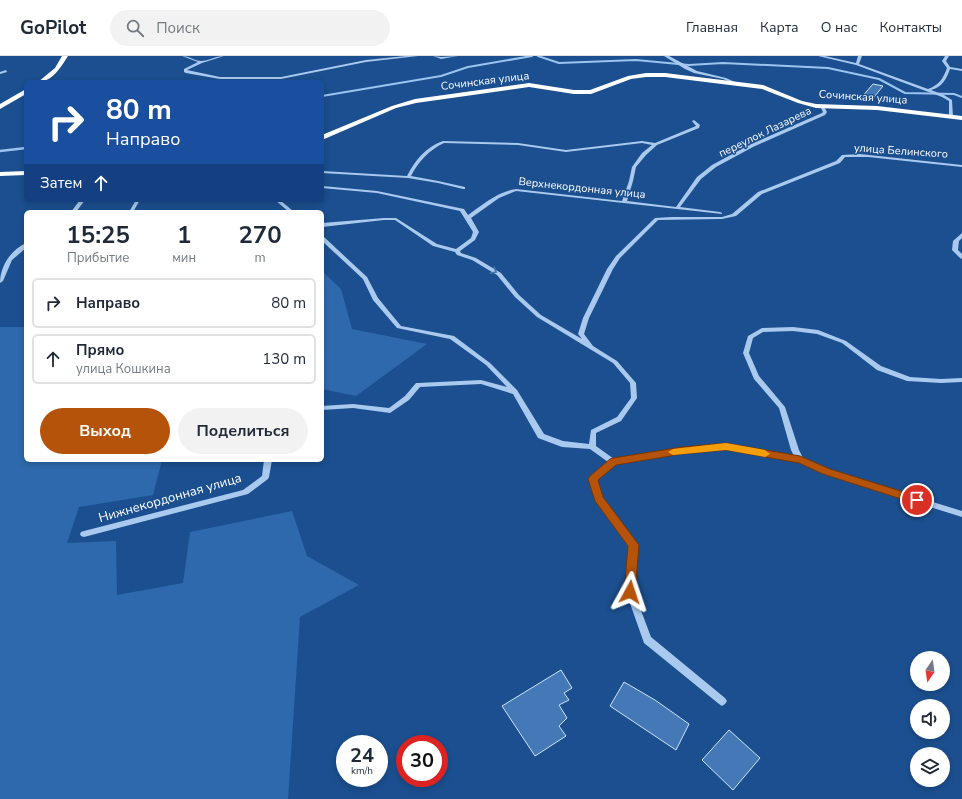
<!DOCTYPE html>
<html lang="ru">
<meta charset="utf-8">
<style>
:root{--surface:#fff;--page:#f2f2f3;--text:#1f2937;--muted:#747a83;--line:#e0e1e3;--accent:#b45309}
body{margin:0;font-family:"Nunito Sans",sans-serif;background:var(--page);color:var(--text);height:100vh;display:flex;flex-direction:column;font-size:15px;white-space:nowrap}
*{box-sizing:border-box;margin:0}
p{font-size:13px;color:var(--muted)}
.icon{flex:none;width:22px;height:22px;fill:none;stroke:currentColor;stroke-width:2;stroke-linecap:round;stroke-linejoin:round}
.map{position:relative;flex:1;overflow:hidden}
.drawer{position:absolute;left:24px;top:154px;width:300px;height:252px;display:flex;flex-direction:column;background:var(--surface);border-radius:6px;box-shadow:0 2px 6px #0003}
.drawer>*{flex:none}
.hud{position:absolute;left:24px;top:24px;width:300px;height:122px;border-radius:6px;box-shadow:0 2px 6px #0003;background:#1a4fa0;color:#fff;overflow:hidden}
.needle{width:26px;rotate:193deg}
.controls{position:absolute;left:910px;top:595px;display:grid;gap:8px}
.controls a{display:grid;place-items:center;width:40px;height:40px;border-radius:50%;background:var(--surface);box-shadow:0 2px 6px #0003;font-size:20px}
.speed{position:absolute;left:336px;top:679px;display:flex;gap:8px;font-size:20px;font-weight:700;text-align:center}
.speed>*{display:grid;place-content:center;width:52px;height:52px;border-radius:50%;background:var(--surface);box-shadow:0 2px 6px #0003;line-height:1}
.speed small{font-size:10px;font-weight:400}
.speed .limit{border:6px solid #d22;background:#fff;color:#111}
.pin{position:absolute;display:grid;place-items:center;width:34px;height:34px;color:#fff;margin:-17px;border:2px solid #fff;border-radius:50%;box-shadow:0 1px 4px #0007}
.me{position:absolute;width:44px;margin:-22px;rotate:5deg;stroke-linejoin:round;filter:drop-shadow(0 0 3px #0008)}
.turn{display:flex;align-items:center;gap:14px;height:84px;padding:0 16px;font-size:18px}
.turn .icon{width:52px;height:52px;stroke-width:2.5}
.turn b{display:block;font-size:28px;line-height:34px}
.then{display:flex;align-items:center;height:38px;padding:0 16px;background:#0003;gap:8px;font-size:15px}
.eta{display:flex;justify-content:space-evenly;align-items:center;height:68px;text-align:center}
.eta b{font-size:24px;font-weight:700;line-height:28px}
.button{display:flex;gap:8px;margin-top:auto;padding:8px 16px}
.button a{flex:1;height:46px;border-radius:24px;background:var(--accent);color:#fff;font-size:16px;font-weight:700;line-height:46px;text-align:center}
.button a+a{background:var(--page);color:var(--text)}
ul{padding:0;list-style:none}
li{display:flex;align-items:center;gap:12px;height:50px;margin:0 8px 6px;padding:0 8px;border:2px solid var(--line);border-radius:6px}
li div{flex:1}
li b{display:block;font-size:15px}
li em{font-style:normal}
header{display:flex;align-items:center;gap:24px;box-sizing:border-box;height:56px;padding:0 20px;background:var(--surface);border-bottom:1px solid var(--line)}
header strong{font-size:19px}
nav{display:flex;gap:22px;margin-inline-start:auto;font-size:14px}
.search{width:280px;height:36px;background:var(--page);display:flex;align-items:center;gap:10px;box-sizing:border-box;padding:0 14px;border-radius:22px;color:var(--muted);font-size:15px}
.map>svg:first-child{display:block}
.green{fill:#2e69ad}
.lines{fill:none;stroke-linecap:round;stroke-linejoin:round}
.stream-far1{stroke:#9cc4f0;stroke-width:2}
.stream{stroke:#9cc4f0;stroke-width:2.5}
.building{fill:#4478b7;stroke:#cfe3fa}
.minor{fill:#a9c9ee;fill-rule:evenodd}
.highway{fill:#fff;fill-rule:evenodd}
.oneway{stroke:#4674ac}
.route{fill:#b45309;stroke:#753606}
.slow{fill:#f59e0b}
.labels{text-anchor:middle;dominant-baseline:central;stroke-width:3;stroke-linejoin:round;paint-order:stroke}
.far-street-label{font-size:11px;fill:#fff;stroke:#1b4f8f}
.street-label{font-size:13px;fill:#fff;stroke:#1b4f8f}
</style>
<header>
<strong>GoPilot</strong>
<div class="search"><svg class="icon" aria-label="search" viewBox="0 0 24 24"><circle cx="10" cy="10" r="6"/><path d="M15 15l6 6"/></svg>Поиск</div>
<nav><a>Главная</a><a>Карта</a><a>О нас</a><a>Контакты</a></nav>
</header>
<div class="map">
<svg width="962" height="743" viewBox="0 0 962 743">
<rect width="100%" height="100%" fill="#1b4f8f"/>
<!-- green -->
<g class="green">
<path d="M322 215 341 233 352 273 427 288 356 340 322 333Z"/>
<path d="M0 271H26V404H162L153 439 79 451 67 487 116 485 117 539 183 527 190 476 292 455 307 500 359 529 300 561 288 743H0Z"/>
</g>
<g class="lines">
<!-- stream-far1 -->
<g class="stream-far1">
<path d="M538 0 559 7 636 4 689 9 723 7 828 12 879 23 905 37 954 38 962 41"/>
<path d="M322 40 441 20 468 11 532 0"/>
</g>
<!-- stream -->
<path class="stream" d="M0 95 26 92"/>
</g>
<!-- building -->
<g class="building">
<path d="M873 28 883 30 871 45 860 43Z"/>
<path d="M561 614 572 632 564 637 569 644 559 649 567 662 559 670 566 680 535 700 502 650Z"/>
<path d="M624 626 655 644 689 668 676 694 610 650Z"/>
<path d="M729 674 760 702 733 734 702 704Z"/>
</g>
<g class="lines">
<!-- minor -->
<g class="minor">
<path d="M182 0C189 0 195 5 201 5 208 5 216 0 224 0L202 7 187 14 220 21H281L366 4 406 0H418L366 6 281 23H220L186 17 184 16V13L198 6Z"/>
<path d="M433 0 441 1 458 0 441 3Z"/>
<path d="M664 0H669L697 15 726 22 737 27 735 28 723 23 694 17 685 13Z"/>
<path d="M818 0H825L856 7 858 0H862L859 8 928 33C939 29 943 23 947 12L942 5 945 0H949L946 5 950 11 962 13V15L950 13C946 24 942 31 931 34L944 39 952 44 953 61 951 62 949 61V45L942 41 856 9Z"/>
<path d="M6 14 7 16 0 18V16Z"/>
<path d="M822 49H823L827 56 825 59 753 91 716 111 701 123 680 151 720 156 722 157V158L516 135 499 142 471 162 479 176 475 184 460 195 461 197 476 202 501 217 519 239 541 259 582 283 578 278 583 262 607 213 616 200 655 162 672 161H722L732 158 758 136 836 105 842 99 860 98 962 109V111L868 101H845L840 107 762 138 736 160 722 163 658 164 620 202 613 213 589 262 584 278 593 290 617 305 636 327 637 342 621 365 596 377V390L614 403 682 392 726 387 794 400 791 394 779 352 754 323 743 297 748 280 762 272 793 271 818 274 846 285 881 310 910 321 941 323 962 322V326L941 327 907 325 877 314 842 287 817 278 793 275 763 276 753 282 749 297 759 320 785 351 799 394 803 402 829 414 962 455V461L824 418 799 406 726 393 682 398 615 408 597 424 602 441 638 489 634 536 651 581 725 642 727 645 725 648 722 650 719 648 644 587 626 536 630 490 595 444 589 423 608 406 590 393 562 391 538 382 513 338 481 328 420 331 409 344 390 357 353 352 322 354V350L353 348 389 352 405 340 416 327H418L481 324 507 331 486 309 450 283 397 272 373 244 363 223 322 185V180L324 181 367 221 378 242 401 270 454 280 490 307 517 334 544 378 563 385 589 388 591 374 617 361 631 342 630 327 613 307 537 261 515 241 497 219 472 204 457 199 455 196 433 190 395 164H384L322 171V167L384 162H396L437 188 456 193 471 182 473 176 460 155 377 137 322 132V130L377 135 464 153 468 159C484 148 497 136 516 133L622 145 629 125 632 111 642 97 652 89 642 87 566 96 518 89 444 87C429 94 418 106 411 120L438 125 465 131V133H463L438 127 408 122 322 117V115L407 120C415 104 426 91 443 85L518 87 566 94 642 85 655 87 696 70 692 65 694 64 700 69 699 72 657 89 646 99 636 111 633 125 627 145 676 151 697 121 712 109 749 89 822 57 823 56 820 50Z"/>
<path d="M80 144H85L76 156H71Z"/>
<path d="M136 144H140L133 156H129Z"/>
<path d="M275 144H280L294 156H289Z"/>
<path d="M962 177V182L959 185 958 194 962 198V203L960 202 952 194 953 185Z"/>
<path d="M26 187V192L12 204 3 225 0 227C0 210 11 194 26 187Z"/>
<path d="M264 404H272L269 421 268 423 248 438 84 481 81 480 80 478 81 476 84 475 243 434 262 420Z"/>
</g>
<!-- highway -->
<g class="highway">
<path d="M62 0H68C61 11 52 26 38 26L55 12Z"/>
<path d="M646 17H665L763 29 802 45 816 48 877 50 962 60V64L877 54 816 52 798 47 762 33 665 21H646L631 23 591 38H574L529 31 416 47 396 52 322 84V79L392 50 415 43 529 27 574 34H590L628 20Z"/>
<path d="M26 33V38L0 53V48Z"/>
<path d="M26 115V119L0 120V116Z"/>
</g>
</g>
<!-- one-way arrows -->
<defs><path id="oneway-chevron" d="M-2-3.5L2.5 0L-2 3.5" fill="none" stroke-width="1.6" stroke-linecap="round" stroke-linejoin="round"/></defs>
<use class="oneway" href="#oneway-chevron" transform="translate(494 215) rotate(32)"/>
<!-- route -->
<path class="route" d="M726 387 800 400 830 413 920 441 922 444 920 447 917 448 823 418 799 407 726 394 682 398 616 409 598 424 603 441 639 489 635 536 634 540 630 541 626 540 624 536 628 490 595 445 588 423 590 420 610 403 613 402 682 391Z"/>
<!-- slow -->
<path class="slow" d="M726 387 765 394 770 398 765 401 726 394 673 399 668 396 673 393Z"/>
<g class="labels">
<!-- far-street labels -->
<g class="far-street-label">
<text transform="translate(485 25) rotate(-7)">Сочинская улица</text>
<text transform="translate(863 41) rotate(4)">Сочинская улица</text>
<text transform="translate(765 76) rotate(-26)">переулок Лазарева</text>
<text transform="translate(901 95) rotate(4)">улица Белинского</text>
<text transform="translate(582 132) rotate(6)">Верхнекордонная улица</text>
</g>
<!-- street labels -->
<g class="street-label">
<text transform="translate(170 442) rotate(-16)">Нижнекордонная улица</text>
</g>
</g>
</svg>
<div class="controls">
<a><svg class="needle" viewBox="-14 -14 28 28"><path d="M0-13l5 13h-10z" fill="#e53935"/><path d="M0 13l5-13h-10z" fill="#747a83"/></svg></a>
<a><svg class="icon" aria-label="sound" viewBox="0 0 24 24"><path d="M4 9h4l5-4v14l-5-4H4zM17 9q2 3 0 6"/></svg></a>
<a><svg class="icon" aria-label="layers" viewBox="0 0 24 24"><path d="M12 4l9 5-9 5-9-5zM3 14l9 5 9-5"/></svg></a>
</div>
<div class="speed"><div>24<small>km/h</small></div><div class="limit">30</div></div>
<div class="pin" style="left:917px;top:444px;background:#d93025"><svg class="icon" aria-label="arrive" viewBox="0 0 24 24"><path d="M6 21V4h12l-3 4 3 4H6"/></svg></div>
<svg class="me" style="left:630px;top:536px" viewBox="-20 -20 40 40"><path d="M0-17L14 15 0 8-14 15z" fill="#b45309" stroke="#fff" stroke-width="4"/></svg>
<div class="hud">
<div class="turn"><svg class="icon" aria-label="right" viewBox="0 0 24 24"><path d="M7 20v-9h11M14 6l5 5-5 5"/></svg><div><b>80 m</b>Направо</div></div>
<div class="then">Затем<svg class="icon" aria-label="ahead" viewBox="0 0 24 24"><path d="M12 20V5M6 11l6-6 6 6"/></svg></div>
</div>
<section class="drawer">
<div class="eta">
<div><b>15:25</b><p>Прибытие</p></div>
<div><b>1</b><p>мин</p></div>
<div><b>270</b><p>m</p></div>
</div>
<ul>
<li><svg class="icon" aria-label="right" viewBox="0 0 24 24"><path d="M7 20v-9h11M14 6l5 5-5 5"/></svg><div><b>Направо</b></div><em>80 m</em></li>
<li><svg class="icon" aria-label="ahead" viewBox="0 0 24 24"><path d="M12 20V5M6 11l6-6 6 6"/></svg><div><b>Прямо</b><p>улица Кошкина</p></div><em>130 m</em></li>
</ul>
<div class="button"><a>Выход</a><a>Поделиться</a></div>
</section>
</div>
